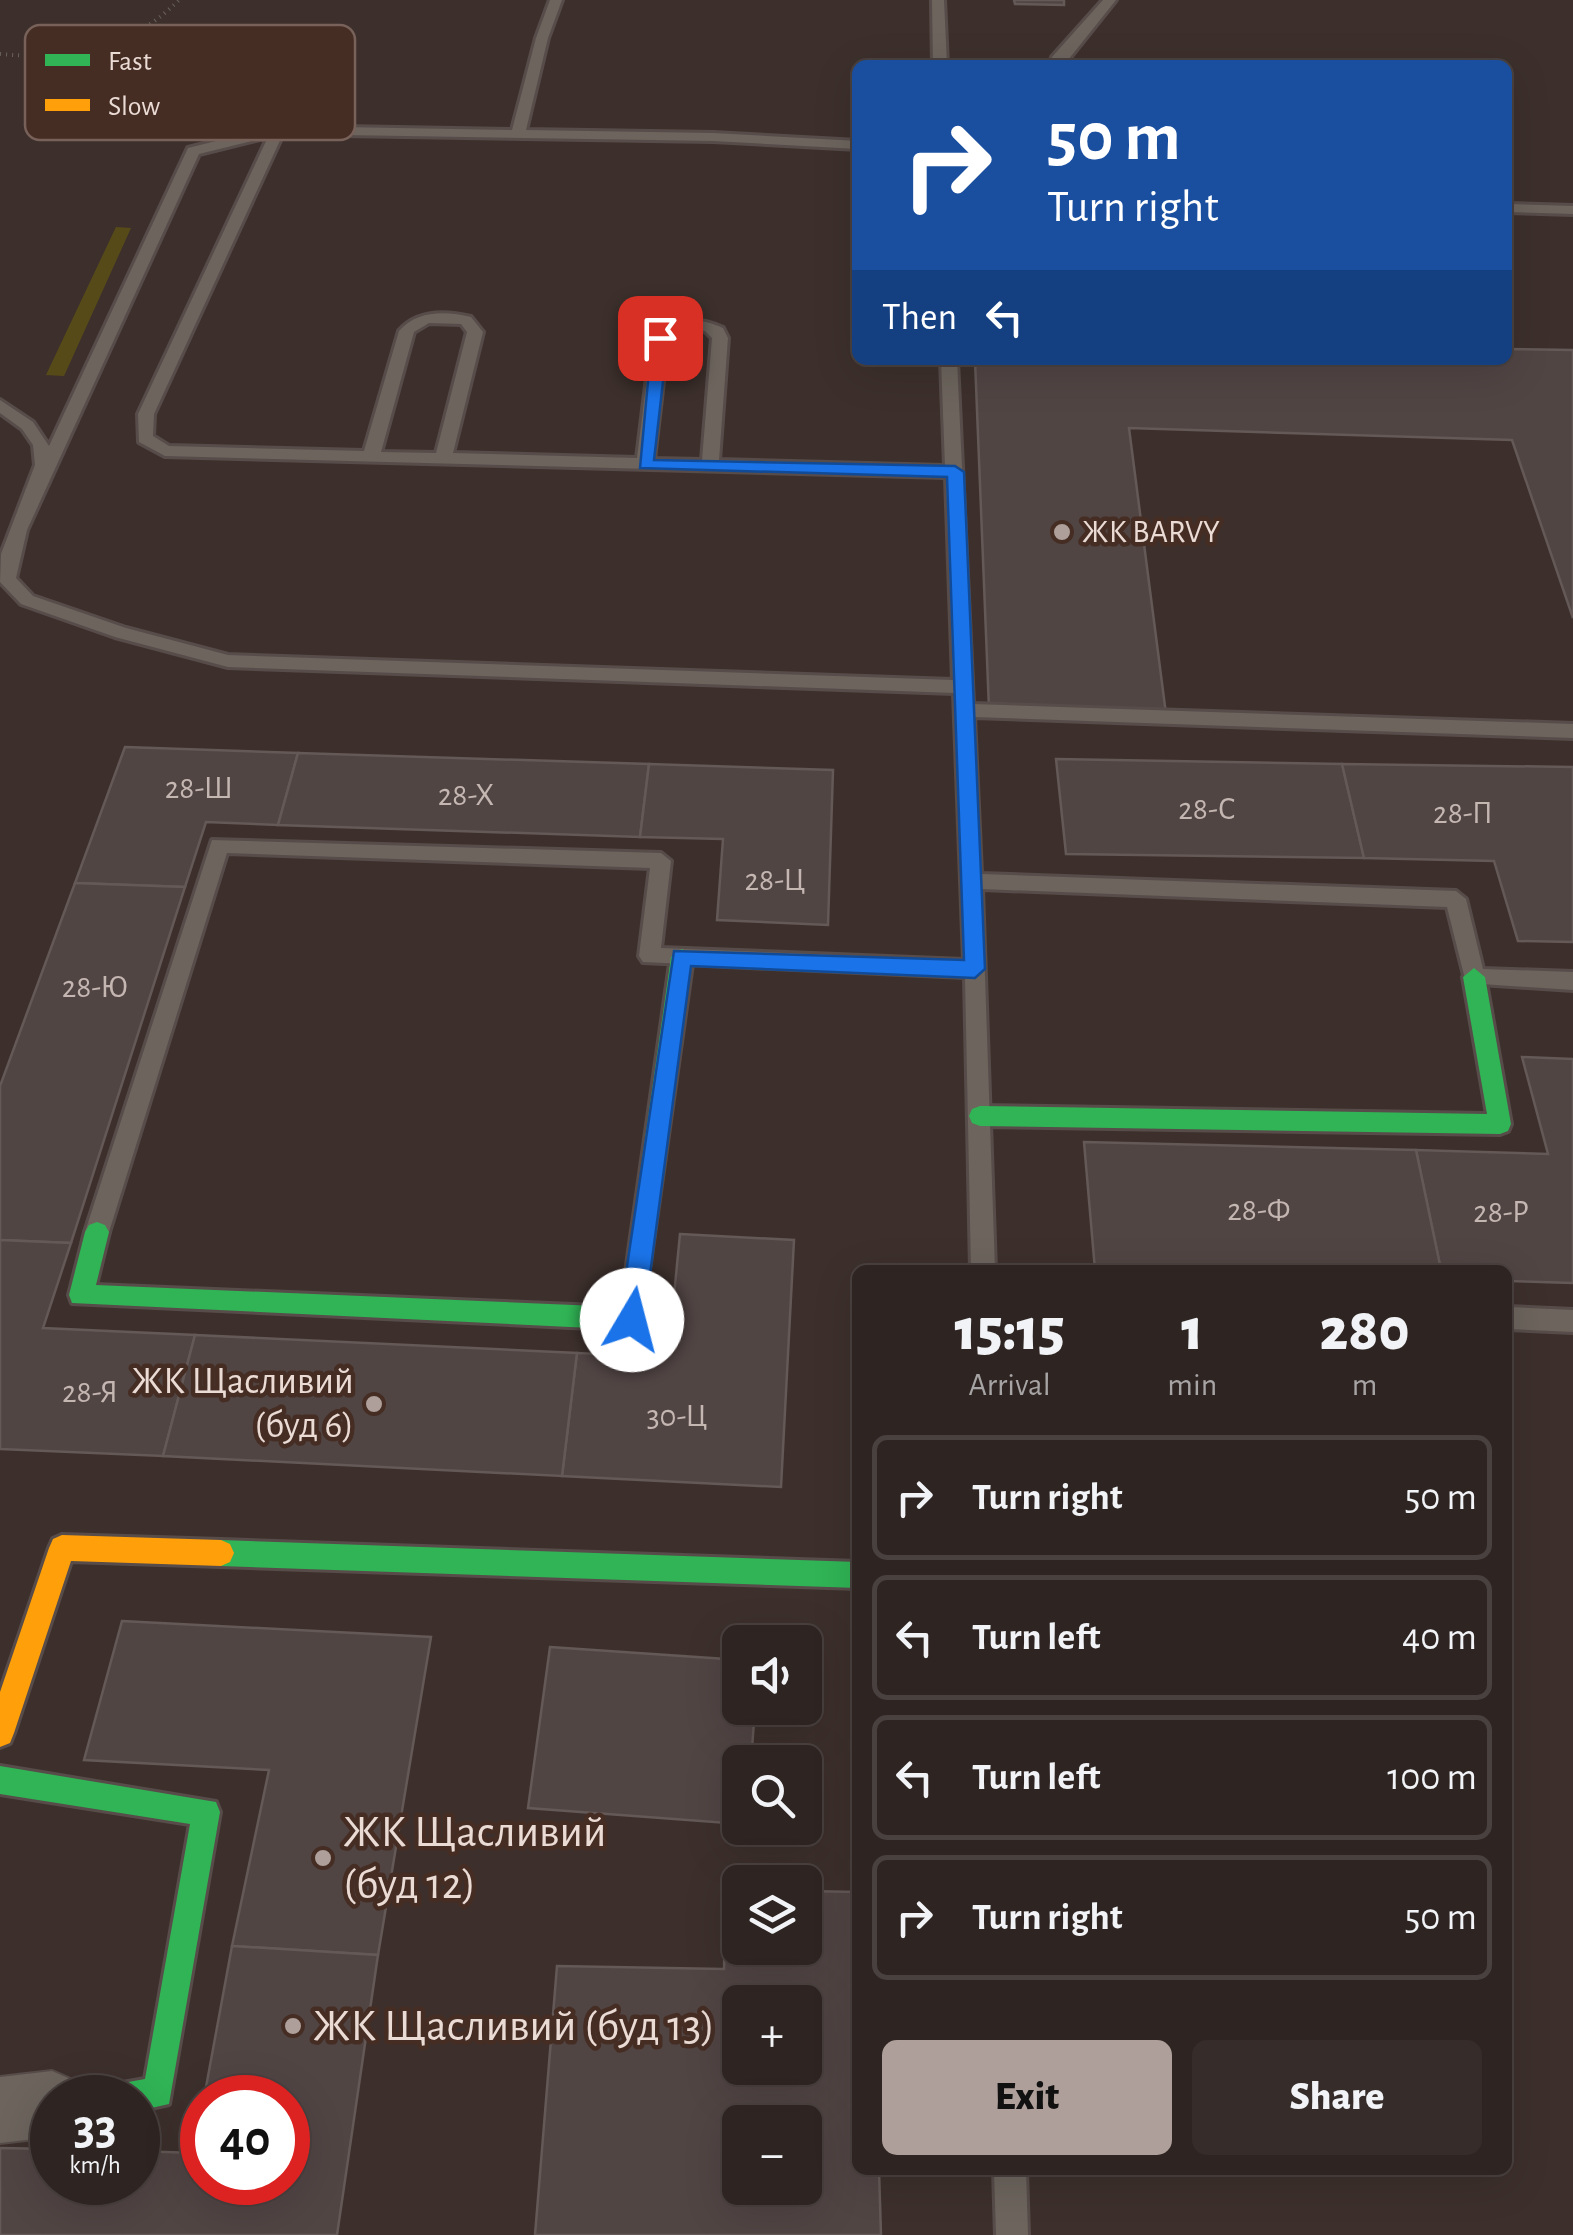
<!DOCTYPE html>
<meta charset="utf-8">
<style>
:root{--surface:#2e2421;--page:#362c2a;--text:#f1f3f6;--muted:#a7a4a5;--line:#49413f;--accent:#ae9f9a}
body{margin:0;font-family:"Alegreya Sans",sans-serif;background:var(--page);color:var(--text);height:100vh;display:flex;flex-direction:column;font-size:38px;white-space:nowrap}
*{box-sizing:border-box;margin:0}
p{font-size:32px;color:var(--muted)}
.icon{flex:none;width:55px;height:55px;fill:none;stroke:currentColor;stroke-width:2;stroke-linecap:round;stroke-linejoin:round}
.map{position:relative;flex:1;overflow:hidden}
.sheet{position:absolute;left:852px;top:1265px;width:660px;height:910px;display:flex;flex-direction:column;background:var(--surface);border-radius:15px;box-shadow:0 10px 40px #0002,0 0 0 2px var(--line)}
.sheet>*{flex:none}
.banner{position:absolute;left:852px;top:60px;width:660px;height:305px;border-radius:15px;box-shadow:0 10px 40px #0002,0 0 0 2px var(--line);background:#1a4fa0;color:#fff;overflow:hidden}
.tools{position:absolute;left:722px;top:1625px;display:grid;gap:20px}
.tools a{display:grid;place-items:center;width:100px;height:100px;border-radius:15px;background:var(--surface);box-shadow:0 10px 40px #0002,0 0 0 2px var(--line);font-size:50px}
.speed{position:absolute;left:30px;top:2075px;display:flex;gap:20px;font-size:50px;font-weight:700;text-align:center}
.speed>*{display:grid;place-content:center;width:130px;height:130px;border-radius:50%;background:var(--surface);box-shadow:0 10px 40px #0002,0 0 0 2px var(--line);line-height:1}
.speed small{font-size:25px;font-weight:400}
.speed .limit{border:15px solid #d22;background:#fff;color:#111}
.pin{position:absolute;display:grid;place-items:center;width:85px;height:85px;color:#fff;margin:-42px;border-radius:20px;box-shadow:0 5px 15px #0006}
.me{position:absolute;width:110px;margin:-55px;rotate:8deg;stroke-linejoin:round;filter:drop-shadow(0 0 8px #0008)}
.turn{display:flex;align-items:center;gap:35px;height:210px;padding:0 30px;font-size:45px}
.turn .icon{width:130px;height:130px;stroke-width:2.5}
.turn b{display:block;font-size:70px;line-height:85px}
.then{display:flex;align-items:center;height:95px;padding:0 30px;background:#0003;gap:20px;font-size:38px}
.eta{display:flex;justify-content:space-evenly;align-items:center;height:170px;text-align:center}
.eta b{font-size:60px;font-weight:800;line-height:70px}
.primary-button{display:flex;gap:20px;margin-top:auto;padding:20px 30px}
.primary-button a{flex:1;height:115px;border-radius:15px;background:var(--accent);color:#111;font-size:40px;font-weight:800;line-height:115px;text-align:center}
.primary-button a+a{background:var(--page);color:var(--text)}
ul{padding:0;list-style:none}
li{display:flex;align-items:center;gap:30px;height:125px;margin:0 20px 15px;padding:0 10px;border:5px solid var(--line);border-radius:15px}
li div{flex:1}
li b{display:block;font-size:38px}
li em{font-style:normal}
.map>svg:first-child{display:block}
.green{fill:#564b18}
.building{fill:#514544;stroke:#645957;stroke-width:2.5;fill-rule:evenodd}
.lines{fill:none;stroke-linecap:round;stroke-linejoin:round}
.lane-casing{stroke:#574c49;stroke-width:6}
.street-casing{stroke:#574c49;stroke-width:4}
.fast-casing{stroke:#574c49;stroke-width:6}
.slow-casing{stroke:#574c49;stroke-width:6}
.path{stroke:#69615c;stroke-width:4;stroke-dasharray:1 5;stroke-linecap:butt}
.lane{fill:#6c645d;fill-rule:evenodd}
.street{fill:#6c645d;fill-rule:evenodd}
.fast{fill:#30b455;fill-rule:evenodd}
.slow{fill:#ff9f0a;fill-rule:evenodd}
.route{fill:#1a73e8;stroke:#114b97;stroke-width:2.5}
.poi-dot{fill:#ae9f9a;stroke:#452d24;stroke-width:4}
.labels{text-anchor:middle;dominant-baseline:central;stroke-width:9;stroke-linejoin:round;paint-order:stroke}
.far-poi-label{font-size:32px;fill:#ebdbd5;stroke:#452d24;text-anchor:start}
.number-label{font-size:32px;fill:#c4b6b1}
.poi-label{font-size:38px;fill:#ebdbd5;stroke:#452d24;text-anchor:end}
.near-poi-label{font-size:45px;fill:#ebdbd5;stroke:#452d24;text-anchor:start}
.key{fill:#452d24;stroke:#776159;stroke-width:2.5}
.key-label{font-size:28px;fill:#ebdbd5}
</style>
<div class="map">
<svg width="1573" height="2235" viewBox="0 0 1573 2235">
<rect width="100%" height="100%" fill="#3d302c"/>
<!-- green -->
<path class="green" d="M116 227 131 228 64 376 46 375Z"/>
<!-- building -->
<g class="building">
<path d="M1014 0H1064V5L1015 4Z"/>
<path d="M1508 349 1573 350V618L1512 440 1129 428 1166 714 989 709 975 360H1508Z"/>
<path d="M125 747 298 753 278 825 206 822 185 887 75 883Z"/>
<path d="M298 753 649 764 640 837 278 825Z"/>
<path d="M1056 759 1342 764 1364 858 1066 854Z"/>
<path d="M649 764 833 770 828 925 717 920 723 839 640 837Z"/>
<path d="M1342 764 1573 767V942L1518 941 1494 861 1364 858Z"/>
<path d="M75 883 185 887 71 1243 0 1240V1086Z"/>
<path d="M1522 1057 1573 1059V1283L1508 1281V1270H1441L1416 1150 1548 1154Z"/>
<path d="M1084 1142 1416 1150 1441 1270H1095Z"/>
<path d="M680 1234 794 1240 781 1487 562 1476 577 1353 668 1357Z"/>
<path d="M0 1240 71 1243 43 1328 195 1335 163 1456 0 1449Z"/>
<path d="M195 1335 577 1353 562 1476 163 1456Z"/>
<path d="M122 1621 431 1637 378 1955 232 1946 269 1770 84 1760Z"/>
<path d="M550 1647 740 1660V1708H755L751 1762H740V1824L528 1808Z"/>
<path d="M726 1891H740V1948H805V1891L858 1892V2170H879L881 2235H535L557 1966 724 1969ZM740 2002H805V2068H740ZM740 2122H805V2188H740Z"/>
<path d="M232 1946 378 1955 337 2235H0V2148L52 2149V2182H138V2151L194 2153 202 2105V2182H288V2098H204Z"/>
</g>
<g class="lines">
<!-- lane casing -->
<g class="lane-casing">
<g id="lane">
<path d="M550 0H562L548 38 526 130 713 133 858 141V149L713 141 283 134 154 414 153 436 169 446 364 451 399 331C417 310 446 311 471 317L483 332 453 453 637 458 652 337C671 315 699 317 723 328L728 338 719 460 945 466 941 360H957L973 704 1573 724V738L974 717 981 874 1456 891 1466 899 1483 969 1573 972V990L1466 983 1447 907 982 889 995 1270H971L965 977 643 962 639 956 650 868 227 853 109 1232 105 1239 97 1242 89 1239 85 1232 212 840 661 853 671 861 661 948 964 960 954 693 228 667 115 637 21 604 0 582 1 554 35 465 33 445 22 429 0 413V400L33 422 49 446 188 148 272 127 294 75 301 71 308 75 286 126 512 130 536 38ZM268 137 138 414 139 442 165 456 946 477 953 680 228 655 126 628 33 596 16 578 27 530 199 154ZM429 323 461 324 467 332 436 453 381 452 414 332ZM687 328 705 331 712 338 702 460 654 459 668 338Z"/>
<path d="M932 0H944L947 65H933Z"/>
<path d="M1103 0H1116L1064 65H1050L1052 57Z"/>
<path d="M1508 204 1573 206V214L1508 212Z"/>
<path d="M1508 1307 1573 1310V1332L1508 1329Z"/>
<path d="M994 2170H1026L1028 2235H996Z"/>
</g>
</g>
<!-- street casing -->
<g class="street-casing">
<path id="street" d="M52 2071 75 2081 82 2098H52V2137L0 2143V2077Z"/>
</g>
<!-- fast casing -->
<g class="fast-casing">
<g id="fast">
<path d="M682 949 693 957 641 1327 632 1330 72 1303 69 1295 85 1232 89 1225 97 1222 105 1225 109 1232 96 1285 621 1307 671 957Z"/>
<path d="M1474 968 1485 977 1511 1124 1508 1131 1500 1134 980 1126 972 1123 969 1116 972 1109 980 1106 1487 1114 1463 977Z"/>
<path d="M221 1540 858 1562V1588L221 1566 212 1562 208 1553 212 1544Z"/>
<path d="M0 1766 216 1802 220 1812 169 2104 138 2111V2098H97L101 2087 145 2079 190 1824 0 1794Z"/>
</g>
</g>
<!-- slow casing -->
<g class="slow-casing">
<path id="slow" d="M62 1535 221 1540 230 1544 234 1553 230 1562 221 1566 71 1561 14 1733 10 1743 0 1747V1692L49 1548 53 1539Z"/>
</g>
<!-- path -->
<path class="path" d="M0 54C70 60 128 51 179 0"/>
<!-- lane -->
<use href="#lane" class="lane"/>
<!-- street -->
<use href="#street" class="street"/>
<!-- fast -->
<use href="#fast" class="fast"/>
<!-- slow -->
<use href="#slow" class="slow"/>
</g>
<!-- route -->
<path class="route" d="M660 333 668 338 654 460 955 466 964 472 985 969 975 978 691 966 644 1320 640 1327 632 1331 623 1327 619 1320 674 951 964 960 947 477 640 468 652 338Z"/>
<!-- markers -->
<g class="poi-dot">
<circle cx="1062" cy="532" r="10"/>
<circle cx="374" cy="1404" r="10"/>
<circle cx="323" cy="1858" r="10"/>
<circle cx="293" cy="2026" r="10"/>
</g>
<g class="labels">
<!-- far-poi labels -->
<g class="far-poi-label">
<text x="1082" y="532">ЖК BARVY</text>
</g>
<!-- number labels -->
<g class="number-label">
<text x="199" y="788">28-Ш</text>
<text x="466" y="795">28-Х</text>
<text x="1207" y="809">28-С</text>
<text x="1463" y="813">28-П</text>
<text x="775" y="880">28-Ц</text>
<text x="95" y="987">28-Ю</text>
<text x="1259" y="1210">28-Ф</text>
<text x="1501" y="1212">28-Р</text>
<text x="90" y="1392">28-Я</text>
<text x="677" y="1416">30-Ц</text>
</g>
<!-- poi labels -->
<g class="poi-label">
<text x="354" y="1382">ЖК Щасливий<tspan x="354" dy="44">(буд 6)</tspan></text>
</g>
<!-- near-poi labels -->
<g class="near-poi-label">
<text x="343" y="1832">ЖК Щасливий<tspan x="343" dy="52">(буд 12)</tspan></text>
<text x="313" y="2026">ЖК Щасливий (буд 13)</text>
</g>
</g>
<!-- legend -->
<rect x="25" y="25" width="330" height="115" rx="15" class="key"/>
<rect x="45" y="54" width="45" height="12" fill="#30b455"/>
<rect x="45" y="99" width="45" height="12" fill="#ff9f0a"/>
<g class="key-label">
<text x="108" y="70">Fast</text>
<text x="108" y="115">Slow</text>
</g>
</svg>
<div class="tools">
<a><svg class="icon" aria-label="sound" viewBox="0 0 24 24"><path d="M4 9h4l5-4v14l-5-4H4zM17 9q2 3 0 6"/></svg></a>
<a><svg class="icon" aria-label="search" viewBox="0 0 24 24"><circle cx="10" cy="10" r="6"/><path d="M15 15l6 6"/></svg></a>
<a><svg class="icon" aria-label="layers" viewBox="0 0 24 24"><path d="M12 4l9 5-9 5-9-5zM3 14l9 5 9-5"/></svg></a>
<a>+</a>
<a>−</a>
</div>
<div class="speed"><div>33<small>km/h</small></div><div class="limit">40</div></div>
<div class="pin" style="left:660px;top:338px;background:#d93025"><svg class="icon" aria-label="arrive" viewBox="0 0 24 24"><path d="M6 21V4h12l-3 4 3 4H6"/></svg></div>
<svg class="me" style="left:632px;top:1320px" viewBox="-20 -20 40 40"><circle r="19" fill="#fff"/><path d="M0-13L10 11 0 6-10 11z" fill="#1a73e8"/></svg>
<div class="banner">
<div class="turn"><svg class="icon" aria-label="right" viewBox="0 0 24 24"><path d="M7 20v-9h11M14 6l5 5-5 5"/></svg><div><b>50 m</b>Turn right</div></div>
<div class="then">Then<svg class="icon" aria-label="left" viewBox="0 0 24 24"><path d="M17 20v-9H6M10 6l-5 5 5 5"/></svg></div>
</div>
<section class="sheet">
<div class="eta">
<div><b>15:15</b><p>Arrival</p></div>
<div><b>1</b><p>min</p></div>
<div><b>280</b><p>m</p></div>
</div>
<ul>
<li><svg class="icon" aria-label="right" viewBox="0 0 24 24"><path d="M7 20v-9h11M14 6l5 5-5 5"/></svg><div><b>Turn right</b></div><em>50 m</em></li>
<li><svg class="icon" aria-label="left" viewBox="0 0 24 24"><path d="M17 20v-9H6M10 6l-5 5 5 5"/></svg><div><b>Turn left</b></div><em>40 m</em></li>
<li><svg class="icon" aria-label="left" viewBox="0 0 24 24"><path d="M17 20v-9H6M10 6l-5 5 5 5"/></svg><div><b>Turn left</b></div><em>100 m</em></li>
<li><svg class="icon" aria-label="right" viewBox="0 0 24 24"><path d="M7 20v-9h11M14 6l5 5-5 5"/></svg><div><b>Turn right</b></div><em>50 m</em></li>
</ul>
<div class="primary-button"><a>Exit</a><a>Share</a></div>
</section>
</div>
